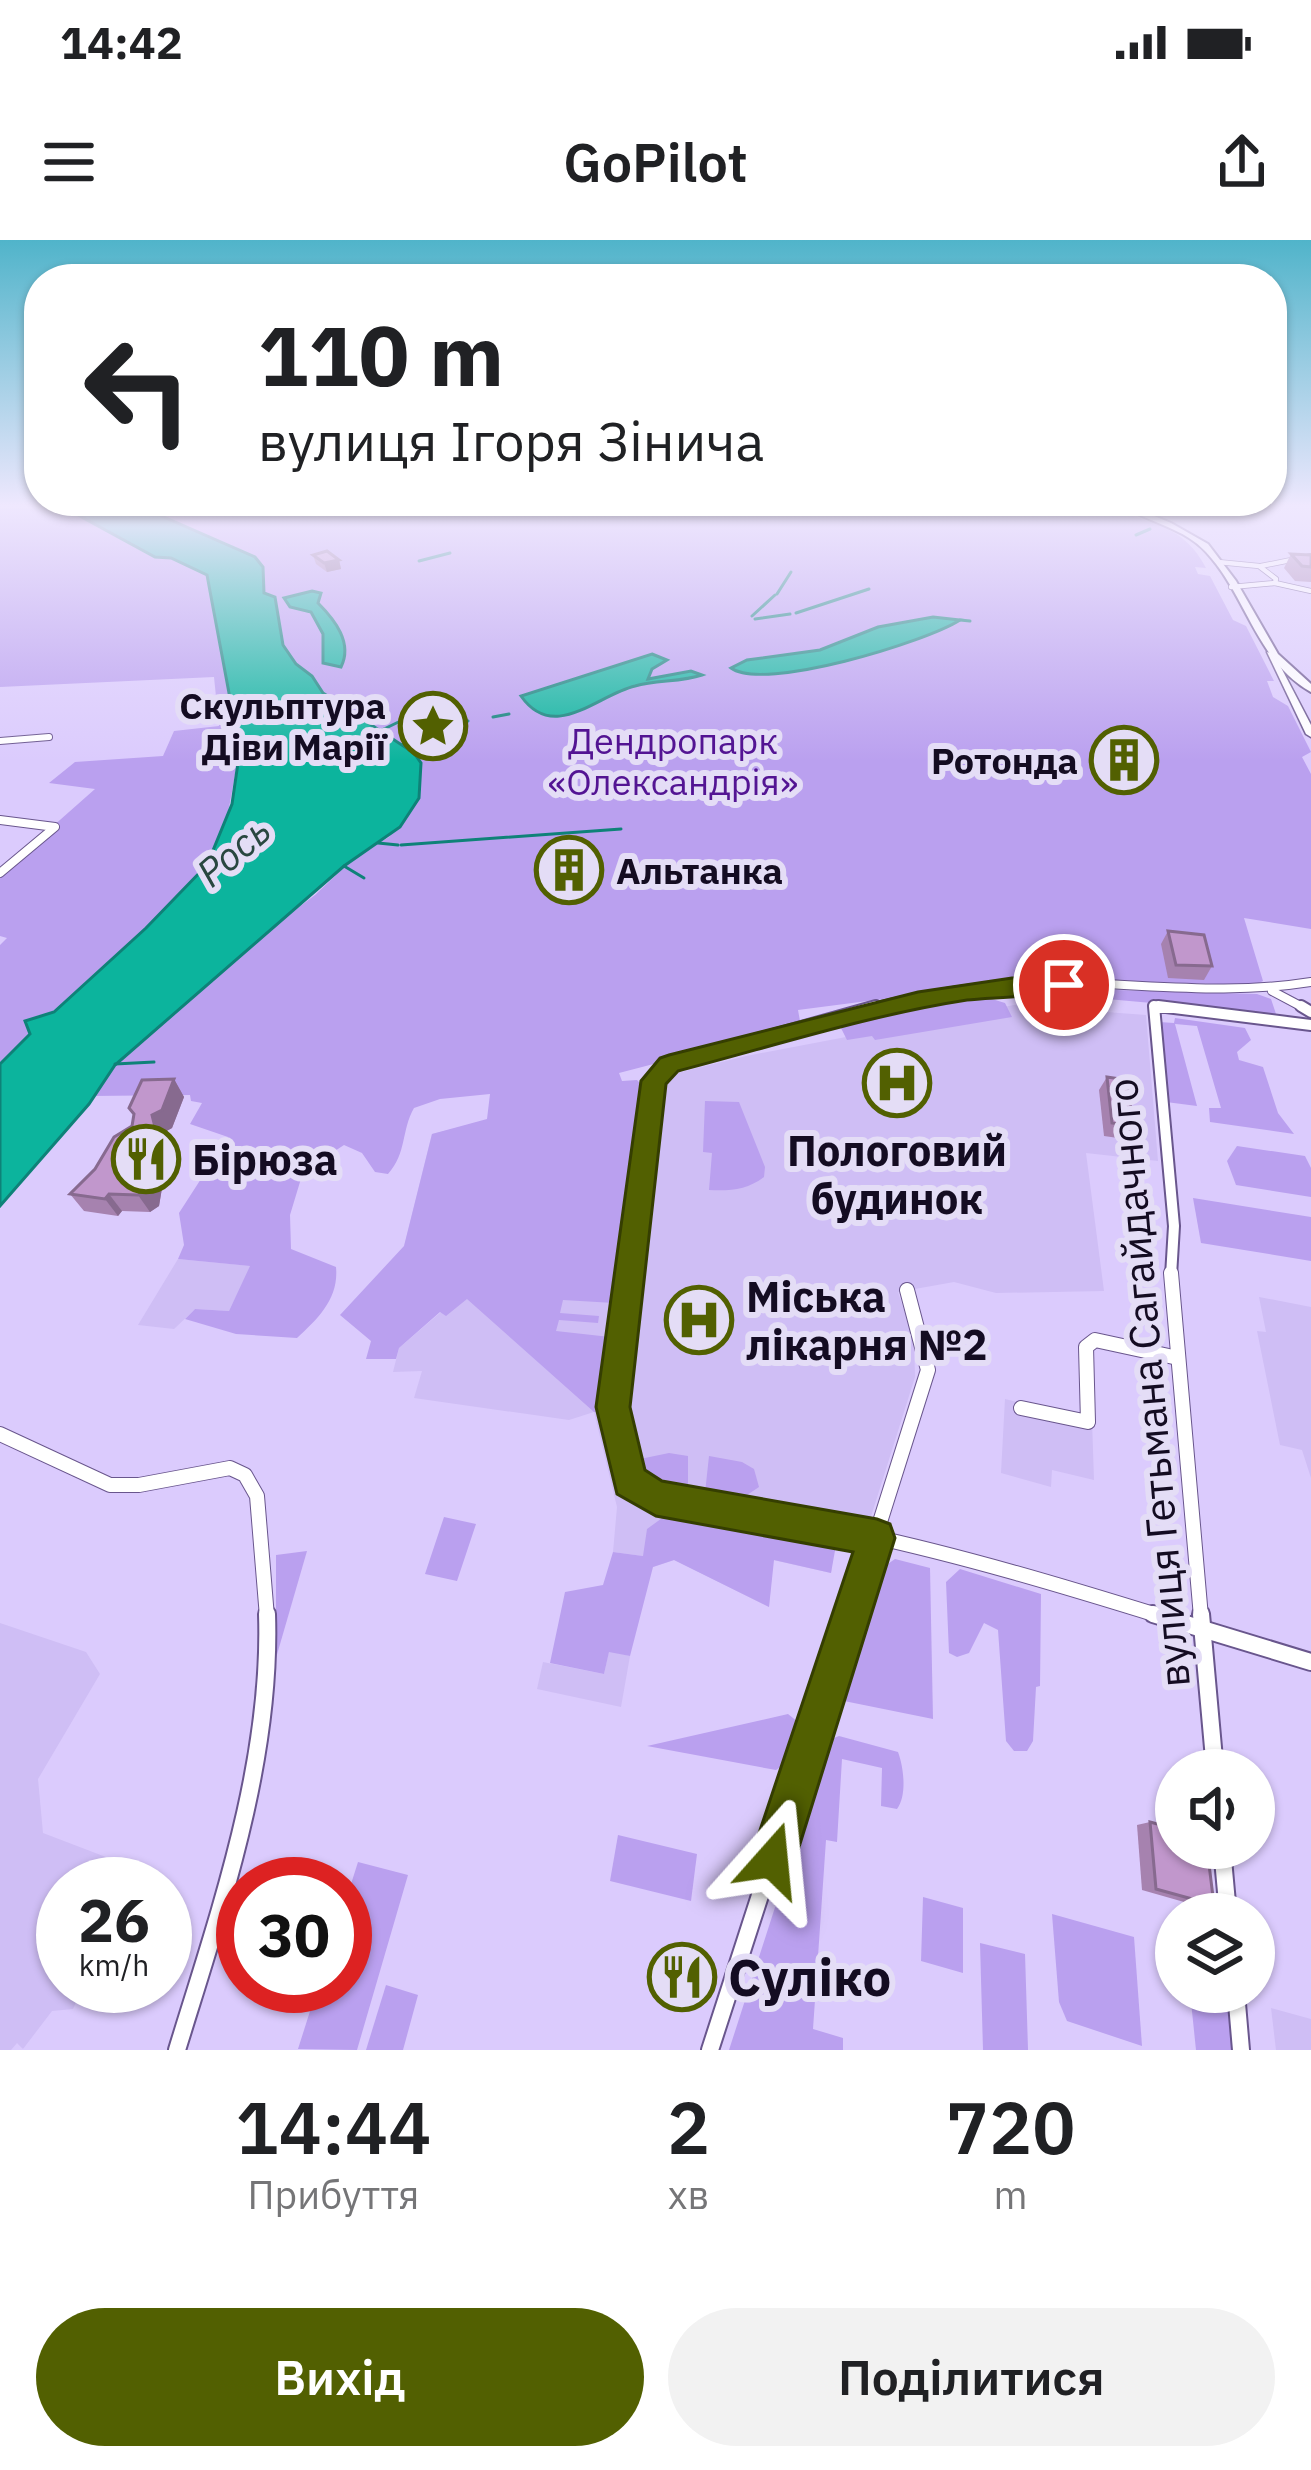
<!DOCTYPE html>
<html lang="uk">
<meta charset="utf-8">
<style>
:root{--surface:#fff;--page:#f2f2f2;--text:#202124;--muted:#757577;--accent:#526001}
body{margin:0;font-family:"IBM Plex Sans",sans-serif;background:var(--page);color:var(--text);height:100vh;display:flex;flex-direction:column;font-size:45px;white-space:nowrap}
*{box-sizing:border-box;margin:0}
p{font-size:39px;color:var(--muted)}
.icon{flex:none;width:66px;height:66px;fill:none;stroke:currentColor;stroke-width:2;stroke-linecap:round;stroke-linejoin:round}
.map{position:relative;height:1810px;overflow:hidden}
.drawer{display:flex;flex-direction:column;background:var(--surface);flex:1}
.drawer>*{flex:none}
.banner{position:absolute;left:24px;top:24px;width:1263px;height:252px;border-radius:48px;box-shadow:0 3px 9px #0004;background:#fff;color:var(--text);overflow:hidden}
.controls{position:absolute;left:1155px;top:1509px;display:grid;gap:24px}
.controls a{display:grid;place-items:center;width:120px;height:120px;border-radius:50%;background:var(--surface);box-shadow:0 3px 9px #0004;font-size:60px}
.speed{position:absolute;left:36px;top:1617px;display:flex;gap:24px;font-size:60px;font-weight:700;text-align:center}
.speed>*{display:grid;place-content:center;width:156px;height:156px;border-radius:50%;background:var(--surface);box-shadow:0 3px 9px #0004;line-height:1}
.speed small{font-size:30px;font-weight:400}
.speed .limit{border:18px solid #d22;background:#fff;color:#111}
.pin{position:absolute;display:grid;place-items:center;width:102px;height:102px;color:#fff;margin:-51px;border:6px solid #fff;border-radius:50%;box-shadow:0 3px 12px #0007}
.me{position:absolute;width:132px;margin:-66px;rotate:18deg;stroke-linejoin:round;filter:drop-shadow(0 0 9px #0008)}
.turn{display:flex;align-items:center;gap:42px;height:252px;padding:0 36px;font-size:54px}
.turn .icon{width:156px;height:156px;stroke-width:2.5}
.turn b{display:block;font-size:84px;line-height:102px}
.eta{display:flex;justify-content:space-evenly;align-items:center;height:204px;text-align:center}
.eta b{font-size:72px;font-weight:600;line-height:84px}
.button{display:flex;gap:24px;margin-top:auto;padding:24px 36px}
.button a{flex:1;height:138px;border-radius:72px;background:var(--accent);color:#fff;font-size:48px;font-weight:600;line-height:138px;text-align:center}
.button a+a{background:var(--page);color:var(--text)}
.status{display:flex;justify-content:space-between;align-items:center;height:84px;padding:0 60px;background:var(--surface);direction:ltr}
.status svg{height:33px;fill:currentColor}
header{display:flex;justify-content:space-between;align-items:center;height:156px;padding:0 36px;background:var(--surface);font-size:54px;font-weight:600}
.map>svg:first-child{display:block}
.built{fill:#cfbef5}
.green{fill:#baa0ef}
.water{fill:#0cb49d;stroke:#0e8278;stroke-width:3}
.lines{fill:none;stroke-linecap:round;stroke-linejoin:round}
.stream{stroke:#0e8278;stroke-width:3}
.street-far5-casing{stroke:#69568d;stroke-width:6}
.street-far4-casing{stroke:#69568d;stroke-width:8}
.street-far3-casing{stroke:#69568d;stroke-width:10}
.street-far2-casing{stroke:#69568d;stroke-width:14}
.street-far1-casing{stroke:#69568d;stroke-width:16}
.street-casing{stroke:#69568d;stroke-width:20}
.secondary-casing{stroke:#69568d;stroke-width:3}
.primary-casing{stroke:#69568d;stroke-width:4}
.street-far5{stroke:#fff;stroke-width:4.5}
.street-far4{stroke:#fff;stroke-width:6}
.street-far3{stroke:#fff;stroke-width:8}
.street-far2{stroke:#fff;stroke-width:10}
.street-far1{stroke:#fff;stroke-width:14}
.street{stroke:#fff;stroke-width:16}
.secondary{fill:#fff;fill-rule:evenodd}
.primary{fill:#fff;fill-rule:evenodd}
.wall{fill:#a682af}
.shaded-wall{fill:#876a8f}
.building{fill:#c197cc;stroke:#876a8f;stroke-width:3}
.route{fill:#526001;stroke:#353e01;stroke-width:3}
.labels{text-anchor:middle;dominant-baseline:central;stroke-width:12;stroke-linejoin:round;paint-order:stroke}
.far-poi-label{font-size:36px;font-weight:bold;fill:#140c22;stroke:#e4ddf6;text-anchor:end}
.far-park-label{font-size:36px;fill:#531493;stroke:#e4ddf6}
.far-water-label{font-size:39px;font-style:italic;fill:#294740;stroke:#e4ddf6}
.poi-label{font-size:42px;font-weight:bold;fill:#140c22;stroke:#e4ddf6;text-anchor:start}
.street-label{font-size:42px;fill:#140c22;stroke:#e4ddf6}
.near-poi-label{font-size:51px;font-weight:bold;fill:#140c22;stroke:#e4ddf6;text-anchor:start}
</style>
<div class="status"><b>14:42</b><svg viewBox="0 0 49 12"><path d="M0 12V9h3v3zM5 12V6h3v6zM10 12V3h3v9zM15 12V0h3v12zM26 1h20v11H26zM47 4h2v5h-2z"/></svg></div>
<header><svg class="icon" aria-label="menu" viewBox="0 0 24 24"><path d="M4 6h16M4 12h16M4 18h16"/></svg>GoPilot<svg class="icon" aria-label="share" viewBox="0 0 24 24"><path d="M12 15V3M7 8l5-5 5 5M5 13v7h14v-7"/></svg></header>
<div class="map">
<svg width="1311" height="1810" viewBox="0 0 1311 1810">
<rect width="100%" height="100%" fill="#dbcbfd"/>
<!-- built -->
<g class="built">
<path d="M1014 765 1146 775 1158 921 1086 913 1104 1051 996 1053 954 1042 898 1052 914 1100 915 1137 868 1286 838 1278 831 1333 773 1320 769 1367 674 1320 653 1327 643 1316 613 1312 617 1267 594 1172 569 1180 414 1158 422 1131 393 1132 399 1108 441 1072 404 1007 432 894 746 816Z"/>
<path d="M178 1019 251 1026 229 1071 195 1069 174 1089 138 1085Z"/>
<path d="M1259 1057 1311 1067V1238L1302 1210 1280 1205 1257 1091 1266 1092Z"/>
<path d="M1005 1159 1092 1180 1094 1240 1052 1230 1051 1247 1001 1233Z"/>
<path d="M0 1383 86 1412 100 1434 38 1539 43 1593 119 1622 128 1642 63 1644V1746H83L73 1769 52 1771 23 1809 17 1803 11 1810H0Z"/>
<path d="M609 1411 630 1416 621 1467 537 1449 543 1422 604 1434Z"/>
<path d="M1271 1768 1311 1779V1810H1276Z"/>
</g>
<!-- green -->
<g class="green">
<path d="M0 268H65L160 318H171L207 335 238 497 230 501 240 509C232 543 231 576 216 607 190 663 101 729 54 772L37 776 30 794 0 824V705L7 698 0 696V633L95 549 49 543 75 522 163 516 174 491 219 486 214 437 0 447Z"/>
<path d="M143 268H1111C1152 285 1184 285 1206 328L1195 327 1198 334 1210 336 1233 380 1246 386 1274 441H1267L1273 457 1288 466 1311 512 1302 517 1311 534V689L1244 678 1263 741 1255 745 1038 739 798 770 800 781 792 788 619 833 622 841 637 840 646 849 614 1063 563 1060 560 1073 599 1076 598 1083 559 1080 556 1091 610 1097 601 1172H594L467 1059 446 1076 440 1072 399 1108 396 1119H366L371 1101 340 1075 404 1006 432 894 487 879 490 854 440 859 414 868C401 891 407 913 388 934L375 932 362 913 344 905 303 932 290 975 291 1009 336 1027C339 1058 319 1078 297 1098L236 1094 185 1079 195 1069 229 1071 250 1026 178 1019 184 1005 179 973 228 897 190 884 202 863 191 861 190 855 91 856 115 824 263 694 315 655 353 619 389 597 420 558 421 523 414 513 323 453 312 436 296 424 284 407 275 357 264 353 263 327 255 317Z"/>
<path d="M1045 748 1257 754 1271 759 1276 774 1040 753Z"/>
<path d="M979 755 1005 763 1012 777 875 800 872 796 847 800 840 786 919 764Z"/>
<path d="M1175 778 1245 788 1251 800 1237 812 1239 820 1263 827 1278 873 1294 894 1210 882 1209 868H1221L1197 786 1175 784 1197 866 1166 862 1159 782 1174 783Z"/>
<path d="M705 861 739 862 765 927 764 937C747 950 730 951 709 950L712 913 703 912Z"/>
<path d="M1237 906 1305 916 1311 928V957L1236 945 1227 921Z"/>
<path d="M1193 958 1311 977V1021L1201 1003Z"/>
<path d="M669 1213 688 1216V1249L655 1244 639 1230 640 1219Z"/>
<path d="M709 1216 742 1222 754 1229 759 1247 744 1257 705 1253Z"/>
<path d="M669 1273 688 1276V1283L836 1305 831 1333 774 1320 769 1367 674 1320 653 1327 630 1416 609 1412 604 1434 550 1423 565 1352 603 1345 613 1312 643 1316 647 1289Z"/>
<path d="M444 1277 476 1284 457 1341 425 1334Z"/>
<path d="M307 1311 276 1418V1315Z"/>
<path d="M895 1319 930 1328 933 1479 844 1461 879 1330Z"/>
<path d="M960 1329 1041 1354 1040 1446 1036 1447 1033 1501 1027 1511H1014L1006 1501 998 1390 984 1383 969 1413 957 1417 949 1413 946 1342Z"/>
<path d="M788 1474 798 1482 785 1524 776 1530 647 1506Z"/>
<path d="M839 1496 898 1512C904 1528 907 1556 897 1569L881 1566 882 1528 842 1519 837 1602 826 1600 813 1789 843 1798V1810H729L829 1500Z"/>
<path d="M618 1595 697 1614 691 1661 610 1641Z"/>
<path d="M358 1622 408 1635 357 1810 298 1809 318 1746H345V1663Z"/>
<path d="M923 1657 963 1668V1733L921 1721Z"/>
<path d="M1052 1674 1134 1697 1142 1806 1067 1781 1059 1762Z"/>
<path d="M980 1703 1025 1714 1028 1810H983Z"/>
<path d="M386 1745 418 1755 403 1810H366Z"/>
<path d="M1190 1752H1226L1232 1810H1196Z"/>
</g>
<!-- water -->
<g class="water">
<path d="M65 268H143L255 317 263 327 264 353 275 357 283 405 296 424 312 436 323 453 414 513 421 523 419 558 400 587 344 626 115 825 89 864 0 966V824L30 794 25 781 54 772 146 688 207 625 232 564 240 509 238 503 228 501 237 496 207 335 171 318 155 317Z"/>
<path d="M312 351 321 353 318 363C335 380 353 403 341 427L323 423V394L311 372 290 367 284 358Z"/>
<path d="M933 377 960 380C926 402 763 452 731 428L747 420 820 410 878 387Z"/>
<path d="M652 414 667 420 652 429 648 439 691 431 702 435C681 442 657 440 635 446 597 455 554 503 521 456Z"/>
</g>
<g class="lines">
<!-- stream -->
<g class="stream">
<path d="M1136 295 1150 289"/>
<path d="M419 321 450 313"/>
<path d="M777 354 791 332"/>
<path d="M796 373 869 349"/>
<path d="M752 376 775 355"/>
<path d="M755 379 790 374"/>
<path d="M960 380 970 381"/>
<path d="M493 477 509 474"/>
<path d="M382 490 419 472 468 481"/>
<path d="M403 504 466 483"/>
<path d="M378 603 398 605"/>
<path d="M401 605 621 589"/>
<path d="M344 626 364 638"/>
<path d="M115 824 154 822"/>
</g>
<!-- street-far5 casing -->
<g class="street-far5-casing">
<g id="street-far5">
<path d="M1218 322 1259 326 1276 339 1275 343 1231 347"/>
<path d="M1261 326 1311 316"/>
<path d="M1275 343 1311 351"/>
</g>
</g>
<!-- street-far4 casing -->
<g class="street-far4-casing">
<path id="street-far4" d="M0 501 49 497"/>
</g>
<!-- street-far3 casing -->
<g class="street-far3-casing">
<g id="street-far3">
<path d="M0 580 55 587 0 633"/>
<path d="M1272 751 1306 769"/>
<path d="M863 769C920 756 977 744 1036 743 1129 741 1218 757 1311 742"/>
<path d="M1154 769H1183"/>
</g>
</g>
<!-- street-far2 casing -->
<g class="street-far2-casing">
<g id="street-far2">
<path d="M1154 766 1174 986 1171 1036"/>
<path d="M1158 766 1311 785"/>
<path d="M1301 766 1311 772"/>
<path d="M629 1036 654 841 669 824 876 766"/>
</g>
</g>
<!-- street-far1 casing -->
<g class="street-far1-casing">
<g id="street-far1">
<path d="M630 1033 613 1167 630 1241C679 1278 797 1280 861 1294 963 1316 1063 1346 1163 1377"/>
<path d="M1171 1033 1201 1377"/>
<path d="M1021 1168 1088 1182 1086 1107 1095 1100 1178 1118"/>
<path d="M0 1194 110 1245H139L230 1228 245 1235 257 1256 267 1377"/>
<path d="M850 1377 928 1130 907 1050"/>
</g>
</g>
<!-- street casing -->
<g class="street-casing">
<g id="street">
<path d="M1153 1374 1311 1422"/>
<path d="M1201 1374 1215 1530"/>
<path d="M1222 1608 1228 1674"/>
<path d="M1236 1752 1241 1810"/>
<path d="M177 1810C220 1670 272 1522 267 1374"/>
<path d="M710 1810 851 1374"/>
</g>
</g>
<!-- secondary casing -->
<g class="secondary-casing">
<path id="secondary" d="M1267 412 1274 414 1311 485V497L1306 494Z"/>
</g>
<!-- primary casing -->
<g class="primary-casing">
<path id="primary" d="M1126 268H1135L1171 283 1208 304 1236 341 1278 414 1311 444V452C1256 421 1247 356 1206 312 1185 289 1152 283 1126 268Z"/>
</g>
<!-- street-far5 -->
<use href="#street-far5" class="street-far5"/>
<!-- street-far4 -->
<use href="#street-far4" class="street-far4"/>
<!-- street-far3 -->
<use href="#street-far3" class="street-far3"/>
<!-- street-far2 -->
<use href="#street-far2" class="street-far2"/>
<!-- street-far1 -->
<use href="#street-far1" class="street-far1"/>
<!-- street -->
<use href="#street" class="street"/>
<!-- secondary -->
<use href="#secondary" class="secondary"/>
<!-- primary -->
<use href="#primary" class="primary"/>
</g>
<!-- wall -->
<g class="wall">
<path d="M1291 314 1311 315V342L1295 341 1284 328Z"/>
<path d="M313 315 339 320 341 329 327 332 316 324Z"/>
<path d="M1168 691 1212 726 1204 740 1168 738 1161 704Z"/>
<path d="M1107 837 1133 886 1125 899 1104 896 1099 850Z"/>
<path d="M174 839 184 857 172 888 163 893 168 912 159 966 150 972 122 971 118 976 84 971 70 954 95 929 132 886 134 876 129 868Z"/>
<path d="M1150 1582 1214 1665 1198 1666 1142 1650 1137 1585Z"/>
</g>
<!-- shaded-wall -->
<g class="shaded-wall">
<path d="M339 320 341 329 327 332 324 323Z"/>
<path d="M174 839 184 857 172 888 163 893 168 912 159 966 150 972 138 955 152 875Z"/>
<path d="M109 954 122 971 118 976 105 959Z"/>
</g>
<!-- building -->
<g class="building">
<path d="M327 311 339 320 324 323 313 315Z"/>
<path d="M1291 314 1311 315V327L1302 326Z"/>
<path d="M1168 691 1204 695 1212 726 1176 725Z"/>
<path d="M1107 837 1127 840 1133 886 1112 883Z"/>
<path d="M174 839 162 870 152 875 157 895 147 949 138 955 109 954 105 959 70 954 95 929 114 897 132 886 134 874 129 868 142 840Z"/>
<path d="M1150 1582 1176 1589V1608H1207L1214 1665 1156 1649Z"/>
</g>
<!-- sky -->
<linearGradient id="sky" x2="0" y2="1"><stop stop-color="#50b4ca"/><stop offset="0.51" stop-color="#efe8fe"/><stop offset="1" stop-color="#efe8fe" stop-opacity="0"/></linearGradient>
<rect width="1311" height="521" fill="url(#sky)"/>
<!-- route -->
<path class="route" d="M1012 738H1064L1075 745C1063 757 990 757 967 760 870 775 774 806 678 831L666 844 630 1167 645 1230 662 1241 877 1279 890 1284 895 1298 795 1620 788 1636 772 1642 757 1636 750 1620 853 1312 656 1276 617 1254 596 1167 641 841 660 818 669 815 918 752Z"/>
<!-- icons -->
<defs>
<g id="sight-ring" transform="scale(3.45)"><circle r="9.5" fill="#e4ddf6" stroke="#526001" stroke-width="1.5"/><path d="M0-6L1.8-2.2L6-1.7L2.9 1.2L3.7 5.4L0 3.3L-3.7 5.4L-2.9 1.2L-6-1.7L-1.8-2.2Z" fill="#526001"/></g>
<g id="building-ring" transform="scale(3.45)"><circle r="9.5" fill="#e4ddf6" stroke="#526001" stroke-width="1.5"/><path d="M-4-6H4V6H1V3H-1V6H-4ZM-2.5-4.3h1.7v1.8h-1.7ZM.8-4.3h1.7v1.8H.8ZM-2.5-1h1.7V.8h-1.7ZM.8-1h1.7V.8H.8Z" fill="#526001"/></g>
<g id="hospital-ring" transform="scale(3.45)"><circle r="9.5" fill="#e4ddf6" stroke="#526001" stroke-width="1.5"/><path d="M-5-5h3v3.5h4V-5h3V5h-3V1.5h-4V5h-3Z" fill="#526001"/></g>
<g id="restaurant-ring" transform="scale(3.45)"><circle r="9.5" fill="#e4ddf6" stroke="#526001" stroke-width="1.5"/><path d="M-5-6h1v4h1v-4h1v4h1v-4h1v5L-1.5 .5V6h-2V.5L-5-1ZM5-6V6H3V1.5H1.5Q1.5-4 5-6Z" fill="#526001"/></g>
</defs>
<g fill-rule="evenodd">
<use href="#sight-ring" x="433" y="486"/>
<use href="#building-ring" x="1124" y="520"/>
<use href="#building-ring" x="569" y="630"/>
<use href="#hospital-ring" x="897" y="843"/>
<use href="#restaurant-ring" x="146" y="919"/>
<use href="#hospital-ring" x="699" y="1080"/>
<use href="#restaurant-ring" x="682" y="1737"/>
</g>
<g class="labels">
<!-- far-poi labels -->
<g class="far-poi-label">
<text x="386" y="465">Скульптура<tspan x="386" dy="41">Діви Марії</tspan></text>
<text x="1078" y="520">Ротонда</text>
<text x="616" y="630" text-anchor="start">Альтанка</text>
</g>
<!-- far-park labels -->
<g class="far-park-label">
<text x="673" y="500">Дендропарк<tspan x="673" dy="41">«Олександрія»</tspan></text>
</g>
<!-- far-water labels -->
<g class="far-water-label">
<text transform="translate(233 611) rotate(-41)">Рось</text>
</g>
<!-- poi labels -->
<g class="poi-label">
<text x="897" y="910" text-anchor="middle">Пологовий<tspan x="897" dy="48">будинок</tspan></text>
<text x="192" y="919">Бірюза</text>
<text x="746" y="1056">Міська<tspan x="746" dy="48">лікарня №2</tspan></text>
</g>
<!-- street labels -->
<g class="street-label">
<text transform="translate(1148 1143) rotate(-95)">вулиця Гетьмана Сагайдачного</text>
</g>
<!-- near-poi labels -->
<g class="near-poi-label">
<text x="728" y="1737">Суліко</text>
</g>
</g>
</svg>
<div class="controls">
<a><svg class="icon" aria-label="sound" viewBox="0 0 24 24"><path d="M4 9h4l5-4v14l-5-4H4zM17 9q2 3 0 6"/></svg></a>
<a><svg class="icon" aria-label="layers" viewBox="0 0 24 24"><path d="M12 4l9 5-9 5-9-5zM3 14l9 5 9-5"/></svg></a>
</div>
<div class="speed"><div>26<small>km/h</small></div><div class="limit">30</div></div>
<div class="pin" style="left:1064px;top:745px;background:#d93025"><svg class="icon" aria-label="arrive" viewBox="0 0 24 24"><path d="M6 21V4h12l-3 4 3 4H6"/></svg></div>
<svg class="me" style="left:772px;top:1620px" viewBox="-20 -20 40 40"><path d="M0-17L14 15 0 8-14 15z" fill="#526001" stroke="#fff" stroke-width="4"/></svg>
<div class="banner">
<div class="turn"><svg class="icon" aria-label="left" viewBox="0 0 24 24"><path d="M17 20v-9H6M10 6l-5 5 5 5"/></svg><div><b>110 m</b>вулиця Ігоря Зінича</div></div>
</div>
</div>
<section class="drawer">
<div class="eta">
<div><b>14:44</b><p>Прибуття</p></div>
<div><b>2</b><p>хв</p></div>
<div><b>720</b><p>m</p></div>
</div>
<div class="button"><a>Вихід</a><a>Поділитися</a></div>
</section>
